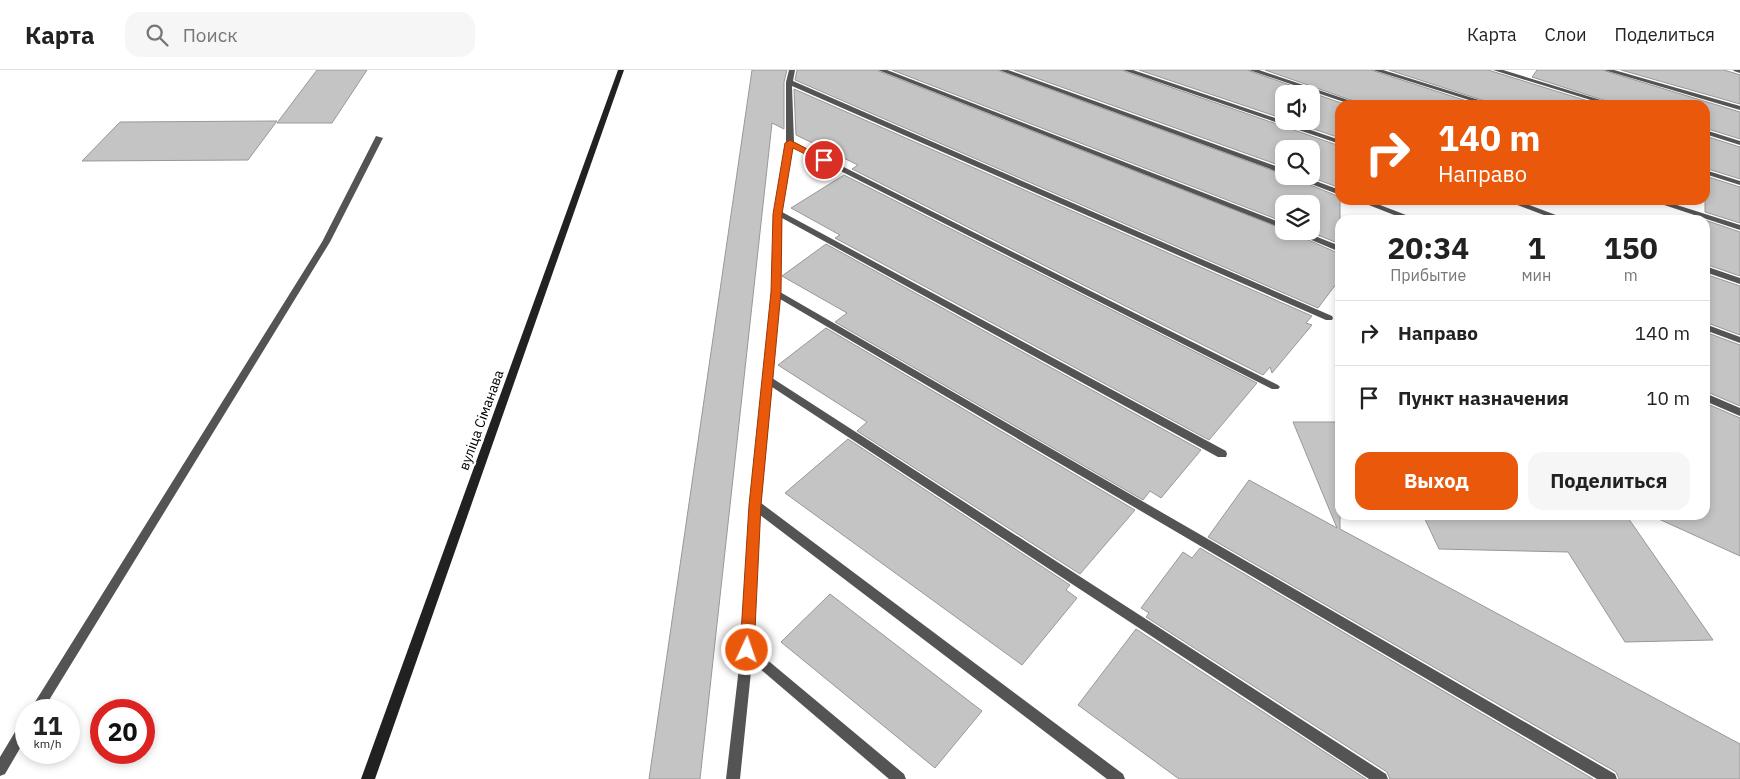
<!DOCTYPE html>
<html lang="ru">
<meta charset="utf-8">
<style>
:root{--surface:#fff;--page:#f6f6f6;--text:#222;--muted:#767676;--line:#e0e0e0;--accent:#ea580c}
body{margin:0;font-family:"IBM Plex Sans",sans-serif;background:var(--page);color:var(--text);height:100vh;display:flex;flex-direction:column;font-size:19px;white-space:nowrap}
*{box-sizing:border-box;margin:0}
p{font-size:16px;color:var(--muted)}
.icon{flex:none;width:28px;height:28px;fill:none;stroke:currentColor;stroke-width:2;stroke-linecap:round;stroke-linejoin:round}
.map{position:relative;flex:1;overflow:hidden}
.drawer{position:absolute;left:1335px;top:145px;width:375px;height:305px;display:flex;flex-direction:column;background:var(--surface);border-radius:15px;box-shadow:0 2px 8px #0003}
.drawer>*{flex:none}
.top-card{position:absolute;left:1335px;top:30px;width:375px;height:105px;border-radius:15px;box-shadow:0 2px 8px #0003;background:#ea580c;color:#fff;overflow:hidden}
.tools{position:absolute;left:1275px;top:15px;display:grid;gap:10px}
.tools a{display:grid;place-items:center;width:45px;height:45px;border-radius:10px;background:var(--surface);box-shadow:0 2px 8px #0003;font-size:25px}
.speed{position:absolute;left:15px;top:629px;display:flex;gap:10px;font-size:25px;font-weight:700;text-align:center}
.speed>*{display:grid;place-content:center;width:65px;height:65px;border-radius:50%;background:var(--surface);box-shadow:0 2px 8px #0003;line-height:1}
.speed small{font-size:12px;font-weight:400}
.speed .limit{border:8px solid #d22;background:#fff;color:#111}
.pin{position:absolute;display:grid;place-items:center;width:42px;height:42px;color:#fff;margin:-21px;border:2px solid #fff;border-radius:50%;box-shadow:0 1px 5px #0007}
.me{position:absolute;width:55px;margin:-28px;rotate:3deg;stroke-linejoin:round;filter:drop-shadow(0 0 4px #0008)}
.turn{display:flex;align-items:center;gap:18px;height:105px;padding:0 20px;font-size:22px}
.turn .icon{width:65px;height:65px;stroke-width:2.5}
.turn b{display:block;font-size:35px;line-height:42px}
.eta{display:flex;justify-content:space-evenly;align-items:center;height:85px;text-align:center}
.eta b{font-size:30px;font-weight:800;line-height:35px}
.primary-button{display:flex;gap:10px;margin-top:auto;padding:10px 20px}
.primary-button a{flex:1;height:58px;border-radius:15px;background:var(--accent);color:#fff;font-size:20px;font-weight:800;line-height:58px;text-align:center}
.primary-button a+a{background:var(--page);color:var(--text)}
ul{padding:0;list-style:none}
li{display:flex;align-items:center;gap:15px;height:65px;padding:0 20px;border-top:1px solid var(--line)}
li div{flex:1}
li b{display:block;font-size:19px}
li em{font-style:normal}
header{display:flex;align-items:center;gap:30px;box-sizing:border-box;height:70px;padding:0 25px;background:var(--surface);border-bottom:1px solid var(--line)}
header strong{font-size:24px}
nav{display:flex;gap:28px;margin-inline-start:auto;font-size:18px}
.search{width:350px;height:45px;background:var(--page);display:flex;align-items:center;gap:12px;box-sizing:border-box;padding:0 18px;border-radius:15px;color:var(--muted);font-size:19px}
.map>svg:first-child{display:block}
.building{fill:#c4c4c4;stroke:#989898}
.lines{fill:none;stroke-linecap:round;stroke-linejoin:round}
.lane{fill:#545454;fill-rule:evenodd}
.secondary{fill:#212121;fill-rule:evenodd}
.route{fill:#ea580c;stroke:#983908}
.labels{text-anchor:middle;dominant-baseline:central;stroke-width:5;stroke-linejoin:round;paint-order:stroke}
.street-label{font-size:14px;fill:#000;stroke:#fff}
</style>
<header>
<strong>Карта</strong>
<div class="search"><svg class="icon" aria-label="search" viewBox="0 0 24 24"><circle cx="10" cy="10" r="6"/><path d="M15 15l6 6"/></svg>Поиск</div>
<nav><a>Карта</a><a>Слои</a><a>Поделиться</a></nav>
</header>
<div class="map">
<svg width="1740" height="709" viewBox="0 0 1740 709">
<rect width="100%" height="100%" fill="#fff"/>
<!-- building -->
<g class="building">
<path d="M317 0H367L332 53H277Z"/>
<path d="M752 0H787L784 12V59L772 53 700 709H649Z"/>
<path d="M797 0H876L1288 161 1340 184V209L1318 238 795 10Z"/>
<path d="M892 0H997L1288 106 1340 127V174L1308 161H1311V134H1284V152Z"/>
<path d="M1014 0H1121L1340 76V118L1308 106H1311V79H1284V97Z"/>
<path d="M1139 0H1247L1347 35H1340V68L1290 51H1311V24H1284V49Z"/>
<path d="M1265 0H1371L1479 35H1365Z"/>
<path d="M1389 0H1488L1601 35H1497Z"/>
<path d="M1537 0H1602L1740 42V69L1705 58V35H1619L1532 7Z"/>
<path d="M1621 0H1724L1734 3 1740 5V34Z"/>
<path d="M794 19 1312 246 1306 253 1312 255 1272 303 1270 297 1263 305 852 99 858 95 796 65Z"/>
<path d="M277 51 248 90 82 91 120 52Z"/>
<path d="M1705 66 1740 77V109L1705 98Z"/>
<path d="M844 105 1257 313 1209 370 835 168 840 165 791 138Z"/>
<path d="M1705 106 1740 117V153L1705 142Z"/>
<path d="M1705 150 1740 162V206L1705 194Z"/>
<path d="M826 174 1201 380 1161 428 1150 421 1143 430 835 252 847 243 782 206Z"/>
<path d="M1705 204 1740 216V265L1705 252Z"/>
<path d="M826 258 1135 440 1080 504 857 361 867 352 778 295Z"/>
<path d="M1705 262 1740 275V336L1705 321Z"/>
<path d="M1705 333 1740 348V486L1650 445H1705Z"/>
<path d="M1293 352H1335L1340 363V459L1740 674V709H1619L1616 702 1208 467 1249 410 1337 458Z"/>
<path d="M848 369 1070 515 1066 520 1077 528 1022 595 785 423Z"/>
<path d="M1423 445H1626L1713 570 1625 572 1568 482 1439 479Z"/>
<path d="M1200 478 1593 709H1390L1387 702 1146 547 1149 543 1141 538 1183 482 1192 488Z"/>
<path d="M830 524 982 641 935 698 781 572Z"/>
<path d="M1136 559 1366 709H1179L1078 635Z"/>
</g>
<g class="lines">
<!-- lane -->
<g class="lane">
<path d="M789 0H795L793 11 1332 246 1333 248 1332 250H1326L792 16 794 72 1278 315 1280 317 1278 319H1272L793 77 782 142 1226 381 1227 384 1226 387H1218L782 148 780 222 1615 704 1617 709H1597L780 229 772 308 1386 704 1388 709H1369L772 317 761 433 1123 704 1125 709H1107L760 445 753 578 904 704 906 709H889L752 592 740 709H726L741 580 750 435 772 223 774 143 786 73V12Z"/>
<path d="M878 0H887L1284 154V159Z"/>
<path d="M999 0H1008L1284 99V104Z"/>
<path d="M1123 0H1133L1340 70V74Z"/>
<path d="M1249 0H1259L1363 35H1353Z"/>
<path d="M1373 0H1383L1495 35H1485Z"/>
<path d="M1493 0H1503L1617 35H1607Z"/>
<path d="M1604 0H1614L1740 36V40Z"/>
<path d="M1733 0H1740V3L1734 1Z"/>
<path d="M1705 60 1740 71V75L1705 64Z"/>
<path d="M376 66 383 68 330 172 43 640H30L322 172Z"/>
<path d="M1705 100 1740 111V115L1705 104Z"/>
<path d="M1290 106H1302L1340 120V125Z"/>
<path d="M1356 130H1367L1419 150H1407Z"/>
<path d="M1504 130H1516L1569 150H1557Z"/>
<path d="M1649 130H1661L1740 155V160Z"/>
<path d="M1290 161H1302L1340 176V182Z"/>
<path d="M1705 196 1740 208V214L1705 202Z"/>
<path d="M1705 254 1740 267V273L1705 260Z"/>
<path d="M1705 323 1740 338V346L1705 331Z"/>
<path d="M26 650V668L5 704 0 706V687L21 652Z"/>
</g>
<!-- secondary -->
<path class="secondary" d="M618 0H624L375 709H361Z"/>
</g>
<!-- route -->
<path class="route" d="M790 70 828 90 821 92 793 78 782 144 781 222 761 435 754 580 752 585 747 587 742 585 740 580 749 435 771 222 773 144 785 73Z"/>
<g class="labels">
<!-- street labels -->
<g class="street-label">
<text transform="translate(481 350) rotate(-70)">вуліца Сіманава</text>
</g>
</g>
</svg>
<div class="tools">
<a><svg class="icon" aria-label="sound" viewBox="0 0 24 24"><path d="M4 9h4l5-4v14l-5-4H4zM17 9q2 3 0 6"/></svg></a>
<a><svg class="icon" aria-label="search" viewBox="0 0 24 24"><circle cx="10" cy="10" r="6"/><path d="M15 15l6 6"/></svg></a>
<a><svg class="icon" aria-label="layers" viewBox="0 0 24 24"><path d="M12 4l9 5-9 5-9-5zM3 14l9 5 9-5"/></svg></a>
</div>
<div class="speed"><div>11<small>km/h</small></div><div class="limit">20</div></div>
<div class="pin" style="left:824px;top:90px;background:#d93025"><svg class="icon" aria-label="arrive" viewBox="0 0 24 24"><path d="M6 21V4h12l-3 4 3 4H6"/></svg></div>
<svg class="me" style="left:747px;top:580px" viewBox="-20 -20 40 40"><circle r="17" fill="#ea580c" stroke="#fff" stroke-width="3"/><path d="M0-11L8 9 0 5-8 9z" fill="#fff"/></svg>
<div class="top-card">
<div class="turn"><svg class="icon" aria-label="right" viewBox="0 0 24 24"><path d="M7 20v-9h11M14 6l5 5-5 5"/></svg><div><b>140 m</b>Направо</div></div>
</div>
<section class="drawer">
<div class="eta">
<div><b>20:34</b><p>Прибытие</p></div>
<div><b>1</b><p>мин</p></div>
<div><b>150</b><p>m</p></div>
</div>
<ul>
<li><svg class="icon" aria-label="right" viewBox="0 0 24 24"><path d="M7 20v-9h11M14 6l5 5-5 5"/></svg><div><b>Направо</b></div><em>140 m</em></li>
<li><svg class="icon" aria-label="arrive" viewBox="0 0 24 24"><path d="M6 21V4h12l-3 4 3 4H6"/></svg><div><b>Пункт назначения</b></div><em>10 m</em></li>
</ul>
<div class="primary-button"><a>Выход</a><a>Поделиться</a></div>
</section>
</div>
